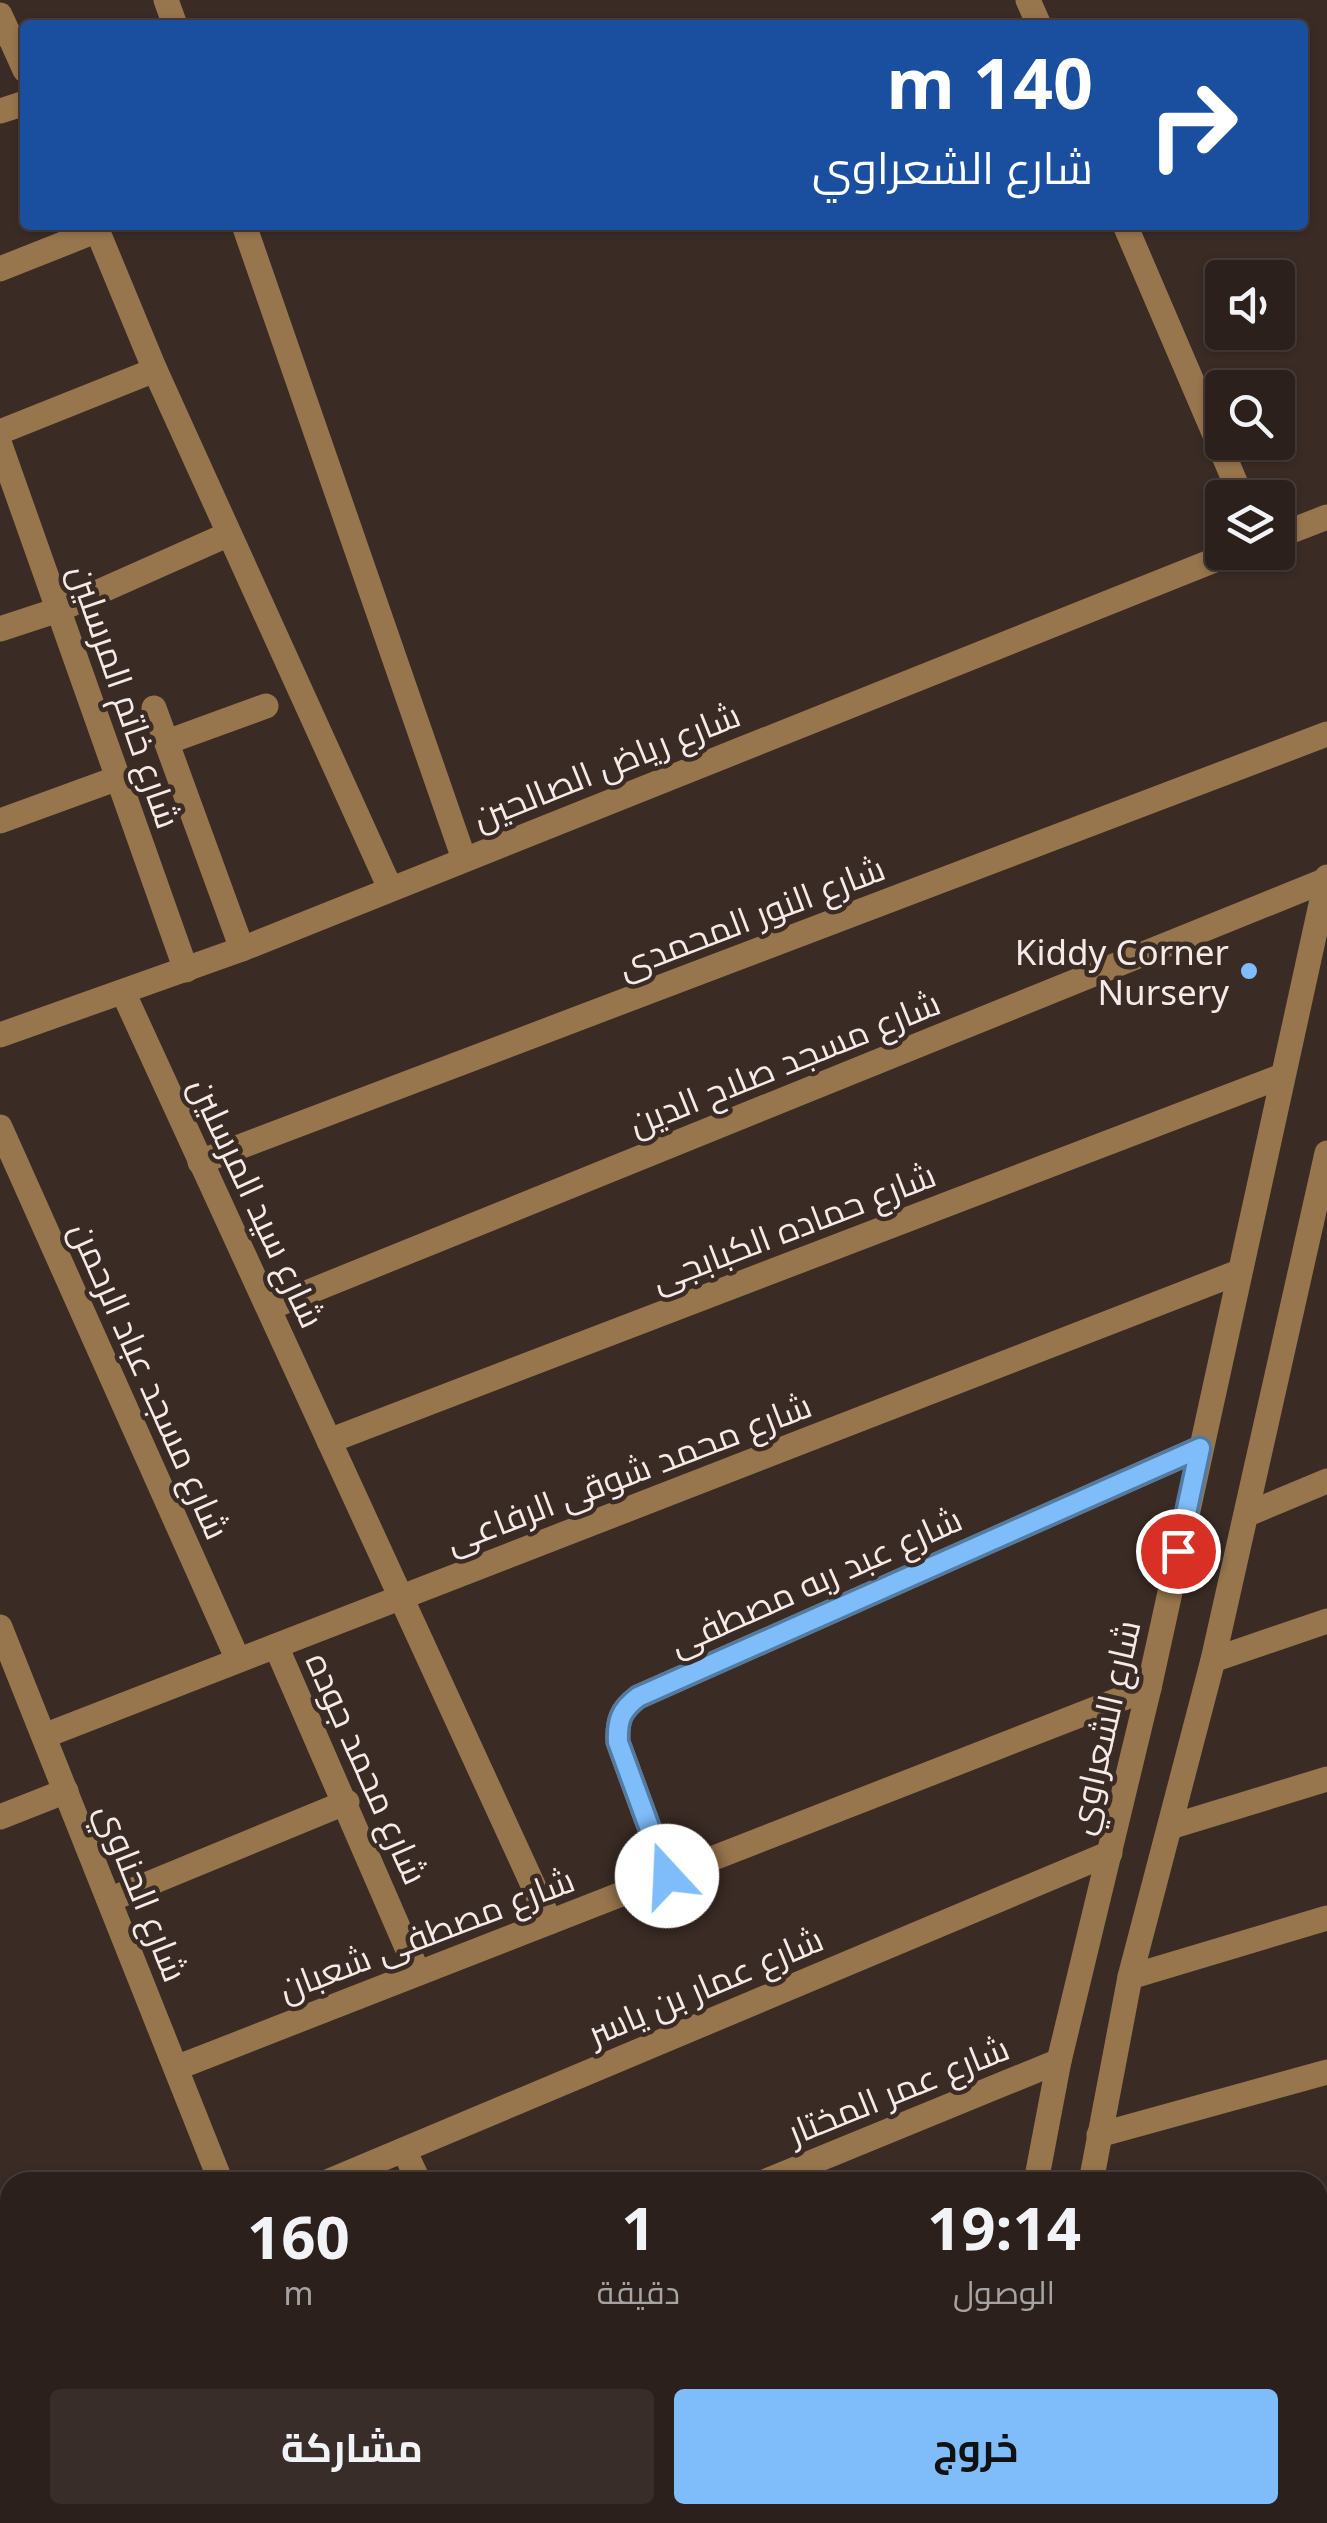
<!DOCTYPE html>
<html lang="ar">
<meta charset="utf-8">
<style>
:root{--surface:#2c201c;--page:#382d29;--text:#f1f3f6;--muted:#a6a3a3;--line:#483e3b;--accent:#7fbdfa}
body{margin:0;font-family:"Noto Sans",Cairo,sans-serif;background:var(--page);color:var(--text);direction:rtl;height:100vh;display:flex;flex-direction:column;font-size:38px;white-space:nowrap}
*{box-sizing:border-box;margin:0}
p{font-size:32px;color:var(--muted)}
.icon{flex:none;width:55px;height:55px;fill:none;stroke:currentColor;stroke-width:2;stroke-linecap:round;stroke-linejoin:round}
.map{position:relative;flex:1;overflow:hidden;direction:ltr}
.side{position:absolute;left:0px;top:2172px;width:1328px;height:352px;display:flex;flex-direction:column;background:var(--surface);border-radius:30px 30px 0 0;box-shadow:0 2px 8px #0004,0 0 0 2px var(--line);direction:rtl}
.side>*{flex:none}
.banner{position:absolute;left:20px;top:20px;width:1288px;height:210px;border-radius:10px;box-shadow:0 2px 8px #0004,0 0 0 2px var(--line);direction:rtl;background:#1a4fa0;color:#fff;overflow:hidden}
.fabs{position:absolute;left:1205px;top:260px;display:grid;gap:20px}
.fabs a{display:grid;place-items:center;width:90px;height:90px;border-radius:10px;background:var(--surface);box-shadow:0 2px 8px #0004,0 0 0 2px var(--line);font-size:50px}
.pin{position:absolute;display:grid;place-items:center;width:85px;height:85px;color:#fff;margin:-42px;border:5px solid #fff;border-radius:50%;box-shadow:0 2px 10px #0007}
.me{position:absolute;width:110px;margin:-55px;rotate:340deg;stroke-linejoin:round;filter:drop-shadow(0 0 8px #0008)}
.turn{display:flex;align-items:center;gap:35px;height:210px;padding:0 50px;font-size:45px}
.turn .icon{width:130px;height:130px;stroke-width:2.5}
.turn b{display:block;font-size:70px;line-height:85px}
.eta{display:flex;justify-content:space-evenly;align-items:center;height:170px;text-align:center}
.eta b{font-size:60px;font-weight:700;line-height:70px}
.primary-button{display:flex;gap:20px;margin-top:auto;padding:20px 50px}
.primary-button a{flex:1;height:115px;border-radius:10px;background:var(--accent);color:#111;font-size:40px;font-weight:700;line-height:115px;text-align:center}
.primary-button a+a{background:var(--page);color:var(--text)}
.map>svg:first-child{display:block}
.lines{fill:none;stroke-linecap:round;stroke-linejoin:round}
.minor{stroke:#97754d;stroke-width:25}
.route-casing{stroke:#537ba2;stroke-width:25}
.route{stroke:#7fbdfa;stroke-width:18}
.poi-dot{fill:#7fbdfa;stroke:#3a2b25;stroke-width:4}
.labels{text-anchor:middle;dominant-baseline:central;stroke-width:9;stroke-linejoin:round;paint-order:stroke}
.street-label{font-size:35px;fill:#f5eae7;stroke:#3a2b25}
.poi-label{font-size:35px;fill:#f5eae7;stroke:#3a2b25;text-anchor:end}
</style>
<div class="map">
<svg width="1327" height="2523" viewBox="0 0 1327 2523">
<rect width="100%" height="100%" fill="#3a2b25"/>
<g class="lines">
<!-- minor -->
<g class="minor">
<path d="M166 0 175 25"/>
<path d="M1028 0 1039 25"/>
<path d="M0 15 25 70"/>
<path d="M0 111 25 103"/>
<path d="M95 225 155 370 390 888"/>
<path d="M244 225 464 859"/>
<path d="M1125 225 1242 498"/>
<path d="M0 269 98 230"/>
<path d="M0 432 155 370"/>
<path d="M0 445 186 970"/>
<path d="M1278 536 1327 517"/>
<path d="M0 629 58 610 229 534"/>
<path d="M154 708 242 949"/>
<path d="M167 742 266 706"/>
<path d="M0 821 118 778"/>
<path d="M123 992 550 1922"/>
<path d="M0 1035 242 949 1235 552"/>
<path d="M0 1127 238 1660"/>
<path d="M200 1162 1327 734"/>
<path d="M269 1308 1326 880"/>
<path d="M329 1441 1282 1076"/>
<path d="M1248 1514 1327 1481"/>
<path d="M0 1627 221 2182"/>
<path d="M276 1646 418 1973"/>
<path d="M1213 1660 1327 1621"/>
<path d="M44 1736 1239 1272"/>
<path d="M0 1817 66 1791"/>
<path d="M1170 1827 1327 1779"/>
<path d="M667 1876 618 1742C617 1720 621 1710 638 1697L1200 1448"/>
<path d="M109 1900 347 1802"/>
<path d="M1130 1977 1327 1918"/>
<path d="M176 2068 1149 1688"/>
<path d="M1099 2135 1327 2072"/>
<path d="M404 2150 419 2182"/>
<path d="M327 2182 1110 1853"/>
<path d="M764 2182 1059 2061"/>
<path d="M1036 2182 1059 2061 1149 1688 1327 877"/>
<path d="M1091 2182 1130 1977 1213 1660 1327 1153"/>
<path d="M0 2205 10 2228"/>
<path d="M1318 2219 1327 2216"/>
<path d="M134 2515 138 2523"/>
<path d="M354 2515 357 2523"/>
<path d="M983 2523 984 2515"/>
<path d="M1041 2523 1042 2515"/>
</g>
</g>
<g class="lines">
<!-- route casing -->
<g class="route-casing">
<path id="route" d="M667 1876 618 1742C617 1720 621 1710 638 1697L1200 1448 1178 1551"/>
</g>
<!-- route -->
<use href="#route" class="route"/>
</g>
<!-- markers -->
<circle class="poi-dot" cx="1249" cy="971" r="10"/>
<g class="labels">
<!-- street labels -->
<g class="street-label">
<text transform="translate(126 696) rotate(71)">شارع خاتم المرسلين</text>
<text transform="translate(606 765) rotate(-22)">شارع رياض الصالحين</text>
<text transform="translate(751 916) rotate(-21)">شارع النور المحمدى</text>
<text transform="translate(784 1062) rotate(-22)">شارع مسجد صلاح الدين</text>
<text transform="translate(258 1202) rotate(65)">شارع سيد المرسلين</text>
<text transform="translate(793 1226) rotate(-21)">شارع حماده الكبابجى</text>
<text transform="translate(151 1380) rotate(66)">شارع مسجد عباد الرحمن</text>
<text transform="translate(628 1472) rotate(-21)">شارع محمد شوقى الرفاعى</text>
<text transform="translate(815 1580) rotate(-24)">شارع عبد ربه مصطفى</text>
<text transform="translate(1103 1727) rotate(-77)">شارع الشعراوي</text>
<text transform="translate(368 1768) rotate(66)">شارع محمد جوده</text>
<text transform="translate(143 1892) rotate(68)">شارع الحناوي</text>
<text transform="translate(426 1933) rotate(-21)">شارع مصطفى شعبان</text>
<text transform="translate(705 1985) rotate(-23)">شارع عمار بن ياسر</text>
<text transform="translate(898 2089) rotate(-22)">شارع عمر المختار</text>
</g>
<!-- poi labels -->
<g class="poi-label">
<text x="1229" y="951">Kiddy Corner<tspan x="1229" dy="40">Nursery</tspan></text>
</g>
</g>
</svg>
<div class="fabs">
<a><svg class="icon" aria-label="sound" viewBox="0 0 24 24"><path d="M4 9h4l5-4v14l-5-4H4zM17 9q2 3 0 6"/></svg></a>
<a><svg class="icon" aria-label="search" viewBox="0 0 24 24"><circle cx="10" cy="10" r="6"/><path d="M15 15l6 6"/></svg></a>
<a><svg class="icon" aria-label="layers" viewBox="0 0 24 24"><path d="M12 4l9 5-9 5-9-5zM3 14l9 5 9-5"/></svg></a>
</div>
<div class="pin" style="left:1178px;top:1551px;background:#d93025"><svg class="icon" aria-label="arrive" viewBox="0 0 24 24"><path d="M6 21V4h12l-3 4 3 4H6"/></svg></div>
<svg class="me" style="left:667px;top:1876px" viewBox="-20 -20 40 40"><circle r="19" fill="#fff"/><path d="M0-13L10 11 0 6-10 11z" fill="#7fbdfa"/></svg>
<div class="banner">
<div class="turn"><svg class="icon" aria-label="right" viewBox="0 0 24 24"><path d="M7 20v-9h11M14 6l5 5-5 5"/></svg><div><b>140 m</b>شارع الشعراوي</div></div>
</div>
<section class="side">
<div class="eta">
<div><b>19:14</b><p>الوصول</p></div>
<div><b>1</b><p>دقيقة</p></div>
<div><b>160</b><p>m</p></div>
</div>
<div class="primary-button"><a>خروج</a><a>مشاركة</a></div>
</section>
</div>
